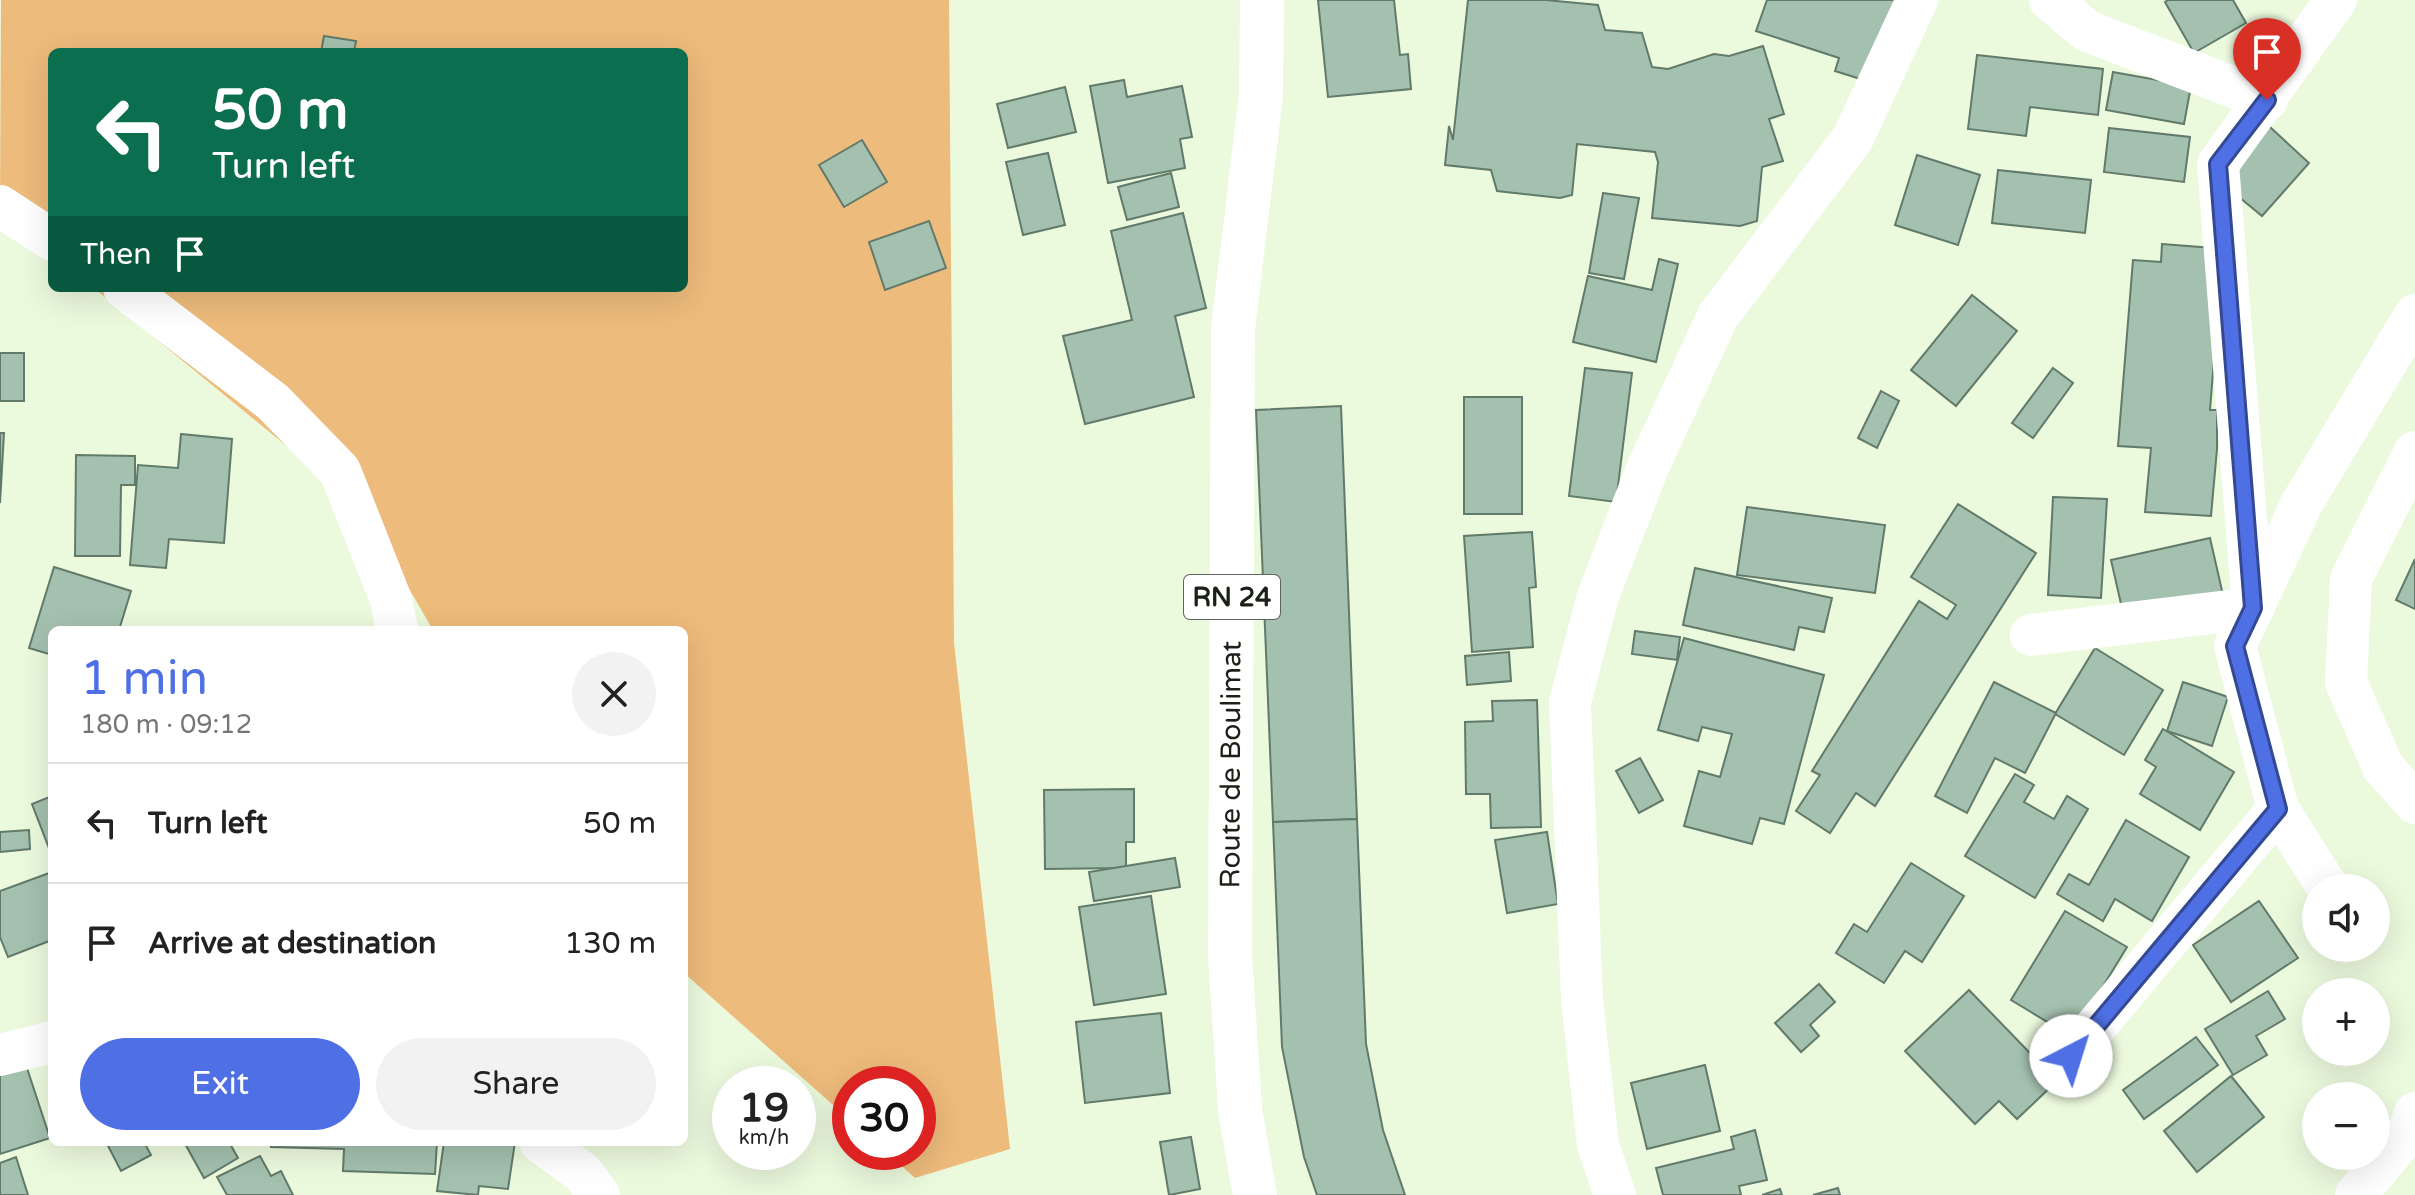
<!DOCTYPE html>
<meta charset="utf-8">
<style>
:root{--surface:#fff;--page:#f2f2f2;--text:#222;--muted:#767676;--line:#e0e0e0;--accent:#4e70e4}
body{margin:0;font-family:"Varela Round",sans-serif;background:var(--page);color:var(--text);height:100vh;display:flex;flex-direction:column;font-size:30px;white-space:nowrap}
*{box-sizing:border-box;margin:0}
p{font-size:26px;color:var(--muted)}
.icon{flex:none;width:44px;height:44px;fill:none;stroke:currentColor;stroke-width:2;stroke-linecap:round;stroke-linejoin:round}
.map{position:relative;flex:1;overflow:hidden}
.drawer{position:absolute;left:48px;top:626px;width:640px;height:520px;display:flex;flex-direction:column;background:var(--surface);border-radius:12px;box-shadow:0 8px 32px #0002}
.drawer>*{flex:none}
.hud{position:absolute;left:48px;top:48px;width:640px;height:244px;border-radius:12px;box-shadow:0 8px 32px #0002;background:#0b6e4f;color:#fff;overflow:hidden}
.tools{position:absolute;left:2302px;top:874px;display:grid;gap:16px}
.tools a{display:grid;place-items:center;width:88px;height:88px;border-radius:50%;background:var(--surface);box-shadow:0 8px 32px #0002;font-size:40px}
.speed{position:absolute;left:712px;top:1066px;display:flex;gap:16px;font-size:40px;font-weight:700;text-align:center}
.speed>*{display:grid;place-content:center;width:104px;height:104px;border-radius:50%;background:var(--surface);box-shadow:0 8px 32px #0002;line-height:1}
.speed small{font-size:20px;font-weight:400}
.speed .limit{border:12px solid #d22;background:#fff;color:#111}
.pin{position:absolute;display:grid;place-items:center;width:68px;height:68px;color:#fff;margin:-82px -34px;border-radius:50% 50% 50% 0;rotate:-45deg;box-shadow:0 0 8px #0007}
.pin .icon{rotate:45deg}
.me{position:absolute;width:88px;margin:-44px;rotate:40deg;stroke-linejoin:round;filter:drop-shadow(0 0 6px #0008)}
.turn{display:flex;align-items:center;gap:28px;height:168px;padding:0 32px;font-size:36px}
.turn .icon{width:104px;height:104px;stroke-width:2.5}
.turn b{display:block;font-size:56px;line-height:68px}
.then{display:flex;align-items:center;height:76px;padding:0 32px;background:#0003;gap:16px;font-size:30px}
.round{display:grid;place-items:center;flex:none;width:84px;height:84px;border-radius:42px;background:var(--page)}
.headline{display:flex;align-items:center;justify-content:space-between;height:136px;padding:0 32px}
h1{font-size:48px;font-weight:600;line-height:60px;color:var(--accent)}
.action{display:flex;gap:16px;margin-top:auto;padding:16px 32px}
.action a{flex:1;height:92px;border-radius:48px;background:var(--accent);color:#fff;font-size:32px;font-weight:600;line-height:92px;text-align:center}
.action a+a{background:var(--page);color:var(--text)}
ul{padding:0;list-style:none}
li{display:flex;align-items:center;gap:24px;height:120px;padding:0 32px;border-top:2px solid var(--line)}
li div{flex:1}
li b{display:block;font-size:30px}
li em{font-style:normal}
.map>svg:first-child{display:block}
.green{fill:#edbb7b}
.building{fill:#a4c0ae;stroke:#617a6a;stroke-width:2}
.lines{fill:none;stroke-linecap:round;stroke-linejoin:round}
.minor{stroke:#fff;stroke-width:42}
.major{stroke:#fff;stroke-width:44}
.route-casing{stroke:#334994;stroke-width:20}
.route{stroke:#4e70e4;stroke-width:14}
.labels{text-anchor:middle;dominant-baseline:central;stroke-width:7;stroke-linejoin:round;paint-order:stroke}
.shield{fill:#fff;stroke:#60645d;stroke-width:2}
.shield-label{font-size:26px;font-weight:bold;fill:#1c2117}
.street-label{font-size:28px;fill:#1c2117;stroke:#fff}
</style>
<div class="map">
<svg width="2415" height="1195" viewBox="0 0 2415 1195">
<rect width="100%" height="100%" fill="#ebf9dd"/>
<!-- green -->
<path class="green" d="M1 0H949L954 643 1010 1149 915 1178 886 1152H918V1084H850V1120L684 973V630H433L362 508 94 288H684V52H52V253L0 210Z"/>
<!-- building -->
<g class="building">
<path d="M1318 0H1394L1400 55 1408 54 1411 89 1328 97Z"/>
<path d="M1468 0H1546L1598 5 1605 30 1642 33 1652 67 1668 69 1714 54 1729 56 1763 46 1784 114 1769 119 1783 161 1762 167 1757 221 1740 226 1652 218 1658 162 1655 152 1577 144 1572 195 1560 198 1497 191 1491 170 1445 165 1449 126 1453 140Z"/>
<path d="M1767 0H1897L1870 82 1835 71 1839 58 1756 31Z"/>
<path d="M2168 0H2233L2246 23 2194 53 2165 2Z"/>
<path d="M324 36 356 41 354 52H321Z"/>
<path d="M1977 55 2103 69 2098 115 2030 107 2026 136 1968 129Z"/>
<path d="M2113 72 2191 86 2184 124 2106 110Z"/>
<path d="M1124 80 1127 97 1182 86 1192 137 1180 139 1185 168 1108 183 1090 86Z"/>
<path d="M1065 87 1076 132 1008 148 997 104Z"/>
<path d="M2257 115 2309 163 2262 216 2222 183Z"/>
<path d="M2109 128 2190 137 2184 182 2104 172Z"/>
<path d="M862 140 887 182 844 207 819 165Z"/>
<path d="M1048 153 1065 225 1023 235 1006 162Z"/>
<path d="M1917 155 1980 175 1958 245 1895 225Z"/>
<path d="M1998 170 2091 180 2085 233 1992 223Z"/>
<path d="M1171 173 1179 207 1127 220 1118 187Z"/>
<path d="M1603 193 1639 198 1624 279 1589 273Z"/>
<path d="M1183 213 1206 308 1175 316 1194 397 1085 424 1063 336 1132 320 1111 231Z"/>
<path d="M929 221 946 268 885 290 869 242Z"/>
<path d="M2162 244 2213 248 2216 335 2210 410H2217V449L2211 516 2145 512 2151 448 2118 446 2133 260 2161 262Z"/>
<path d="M1659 259 1678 264 1656 362 1573 342 1588 276 1652 290Z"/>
<path d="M1972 295 2017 331 1956 406 1911 370Z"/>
<rect x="0" y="353" width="24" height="48"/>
<path d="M1585 368 1632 373 1616 502 1569 496Z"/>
<path d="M2053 368 2073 383 2033 438 2012 423Z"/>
<path d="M1881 391 1899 401 1877 448 1858 438Z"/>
<rect x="1464" y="397" width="58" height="117"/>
<path d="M1341 406 1357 819 1273 822 1256 410Z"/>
<path d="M0 433H4L0 503Z"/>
<path d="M181 434 232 439 224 543 169 539 166 568 130 565 138 465 178 468Z"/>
<path d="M76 455 135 456V485H121L120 556H75Z"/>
<path d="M2053 497 2107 499 2101 598 2048 595Z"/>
<path d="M1958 504 2036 553 1875 806 1856 793 1830 833 1796 811 1820 775 1812 771 1919 601 1947 619 1956 605 1911 577Z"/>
<path d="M1747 507 1885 525 1875 593 1737 575Z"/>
<path d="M1532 532 1536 587 1529 588 1533 647 1472 652 1464 536Z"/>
<path d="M2210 538 2223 595 2124 617 2111 560Z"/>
<path d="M2415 559V609L2396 600Z"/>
<path d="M54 567 131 591 119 630H52V655L29 648Z"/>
<path d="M1695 568 1832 598 1824 632 1799 627 1794 650 1683 625Z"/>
<path d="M1635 631 1680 637 1677 660 1632 654Z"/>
<path d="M1684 638 1824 675 1784 824 1760 818 1752 844 1684 826 1699 771 1720 777 1732 734 1702 727 1698 741 1658 730Z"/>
<path d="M2095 648 2163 690 2124 755 2055 714Z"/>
<path d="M1509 652 1511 681 1467 685 1465 656Z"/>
<path d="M1994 682 2056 713 2025 773 1995 758 1967 813 1935 796Z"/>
<path d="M2183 682 2228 697 2212 746 2167 731Z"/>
<path d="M1537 700 1541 827 1491 828 1490 794H1466L1465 722 1493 721 1492 701Z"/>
<path d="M2163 729 2234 772 2200 830 2140 794 2156 767 2145 760Z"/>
<path d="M1640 758 1663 800 1639 813 1616 771Z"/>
<path d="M2015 774 2034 785 2024 802 2054 819 2067 796 2088 809 2035 898 1965 856Z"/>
<path d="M1134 789V842H1126V868L1045 869 1044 790Z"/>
<path d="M52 796V856L32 804Z"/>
<path d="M1357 819 1366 1044 1383 1130 1405 1195H1317L1304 1157 1282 1047 1273 822Z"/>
<path d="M2126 820 2189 857 2152 921 2115 899 2103 921 2057 894 2069 874 2089 885Z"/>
<path d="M29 830 30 849 0 852V832Z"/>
<path d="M1547 832 1558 904 1507 913 1495 840Z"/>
<path d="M1175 858 1180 887 1094 901 1089 872Z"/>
<path d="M1911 863 1964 896 1922 962 1905 951 1884 983 1836 953 1854 924 1867 932Z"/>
<path d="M52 872V940L8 957 0 937V891Z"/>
<path d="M1151 896 1166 994 1094 1005 1079 907Z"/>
<path d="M2259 901 2298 958 2231 1002 2193 945Z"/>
<path d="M2065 911 2127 947 2072 1037 2011 1000Z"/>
<path d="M1819 984 1835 1002 1810 1025 1819 1036 1801 1052 1775 1023Z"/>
<path d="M1969 990 2057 1081 2017 1119 1999 1101 1975 1124 1905 1051Z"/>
<path d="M2268 991 2285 1019 2256 1036 2267 1055 2233 1075 2205 1029Z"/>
<path d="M1161 1013 1170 1093 1085 1103 1076 1022Z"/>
<path d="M2196 1037 2218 1065 2144 1119 2123 1090Z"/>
<path d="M26 1065 50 1138 0 1154V1073Z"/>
<path d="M1705 1065 1720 1131 1647 1149 1631 1083Z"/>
<path d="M2231 1076 2264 1117 2197 1172 2164 1131Z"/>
<path d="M1755 1130 1767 1180 1739 1186 1741 1195H1663L1656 1168 1734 1149 1731 1137Z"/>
<path d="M1191 1137 1200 1189 1169 1195 1160 1142Z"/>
<path d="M106 1142H144L151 1155 121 1171Z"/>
<path d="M184 1142H229L238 1158 204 1178Z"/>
<path d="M271 1142H437L435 1174 343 1171 344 1149 271 1147Z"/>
<path d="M444 1142H515L508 1189 479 1186 478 1195 437 1191Z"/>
<path d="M260 1156 271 1176 281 1171 293 1195H227L217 1177Z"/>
<path d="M16 1157 28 1195H0V1163Z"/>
<path d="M1838 1188 1840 1195H1813Z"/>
<path d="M1780 1189 1782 1195H1762Z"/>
</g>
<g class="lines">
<!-- minor -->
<g class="minor">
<path d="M2050 0 2087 31 2267 100"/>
<path d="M0 206 52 240"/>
<path d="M124 288 273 402 340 471 391 600 397 630"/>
<path d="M2415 452 2351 579 2346 682 2383 767 2415 803"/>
<path d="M2031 635 2253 608 2218 164 2336 0"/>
<path d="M2278 809 2328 888"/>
<path d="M0 1055 52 1042"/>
<path d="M2071 1056 2278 809 2235 646 2302 503 2415 315"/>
<path d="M540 1142 583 1173 599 1195"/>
<path d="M1615 1195 1598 1145 1582 999 1570 702 1598 596 1648 467 1718 316 1853 138 1917 0"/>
<path d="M2356 1195 2409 1131 2415 1113"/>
</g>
<!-- major -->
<path class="major" id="s1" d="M1255 1195 1240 1110 1230 954 1233 328 1261 95 1262 0"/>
</g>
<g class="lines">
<!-- route casing -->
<g class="route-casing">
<path id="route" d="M2071 1056 2278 809 2235 646 2253 608 2218 164 2267 100"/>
</g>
<!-- route -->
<use href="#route" class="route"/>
</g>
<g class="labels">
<!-- shield labels -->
<rect class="shield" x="1184" y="575" width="96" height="44" rx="6"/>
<g class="shield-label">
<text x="1232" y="597">RN 24</text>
</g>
<!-- street labels -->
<g class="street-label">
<text stroke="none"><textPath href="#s1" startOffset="432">Route de Boulimat</textPath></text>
</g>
</g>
</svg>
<div class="tools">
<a><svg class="icon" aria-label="sound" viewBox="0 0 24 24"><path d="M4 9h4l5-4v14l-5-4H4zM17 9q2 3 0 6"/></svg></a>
<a>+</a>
<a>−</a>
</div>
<div class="speed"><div>19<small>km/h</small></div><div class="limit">30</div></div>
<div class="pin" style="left:2267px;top:100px;background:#d93025"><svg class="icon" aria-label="arrive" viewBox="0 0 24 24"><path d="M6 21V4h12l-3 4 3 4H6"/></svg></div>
<svg class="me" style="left:2071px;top:1056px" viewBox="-20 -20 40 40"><circle r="19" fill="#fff"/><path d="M0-13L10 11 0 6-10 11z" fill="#4e70e4"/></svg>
<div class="hud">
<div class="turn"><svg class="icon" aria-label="left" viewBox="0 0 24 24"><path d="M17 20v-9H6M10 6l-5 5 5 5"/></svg><div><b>50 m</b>Turn left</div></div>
<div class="then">Then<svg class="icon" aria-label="arrive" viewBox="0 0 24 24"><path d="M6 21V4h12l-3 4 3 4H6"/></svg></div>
</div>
<section class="drawer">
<div class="headline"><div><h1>1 min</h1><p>180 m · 09:12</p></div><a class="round"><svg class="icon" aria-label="close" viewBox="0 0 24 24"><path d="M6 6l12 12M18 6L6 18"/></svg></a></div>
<ul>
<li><svg class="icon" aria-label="left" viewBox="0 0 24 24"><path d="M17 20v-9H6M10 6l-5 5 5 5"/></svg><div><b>Turn left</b></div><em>50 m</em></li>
<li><svg class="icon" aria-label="arrive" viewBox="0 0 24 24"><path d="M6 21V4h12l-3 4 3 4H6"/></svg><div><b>Arrive at destination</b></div><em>130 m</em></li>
</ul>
<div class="action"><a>Exit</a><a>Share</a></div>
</section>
</div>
